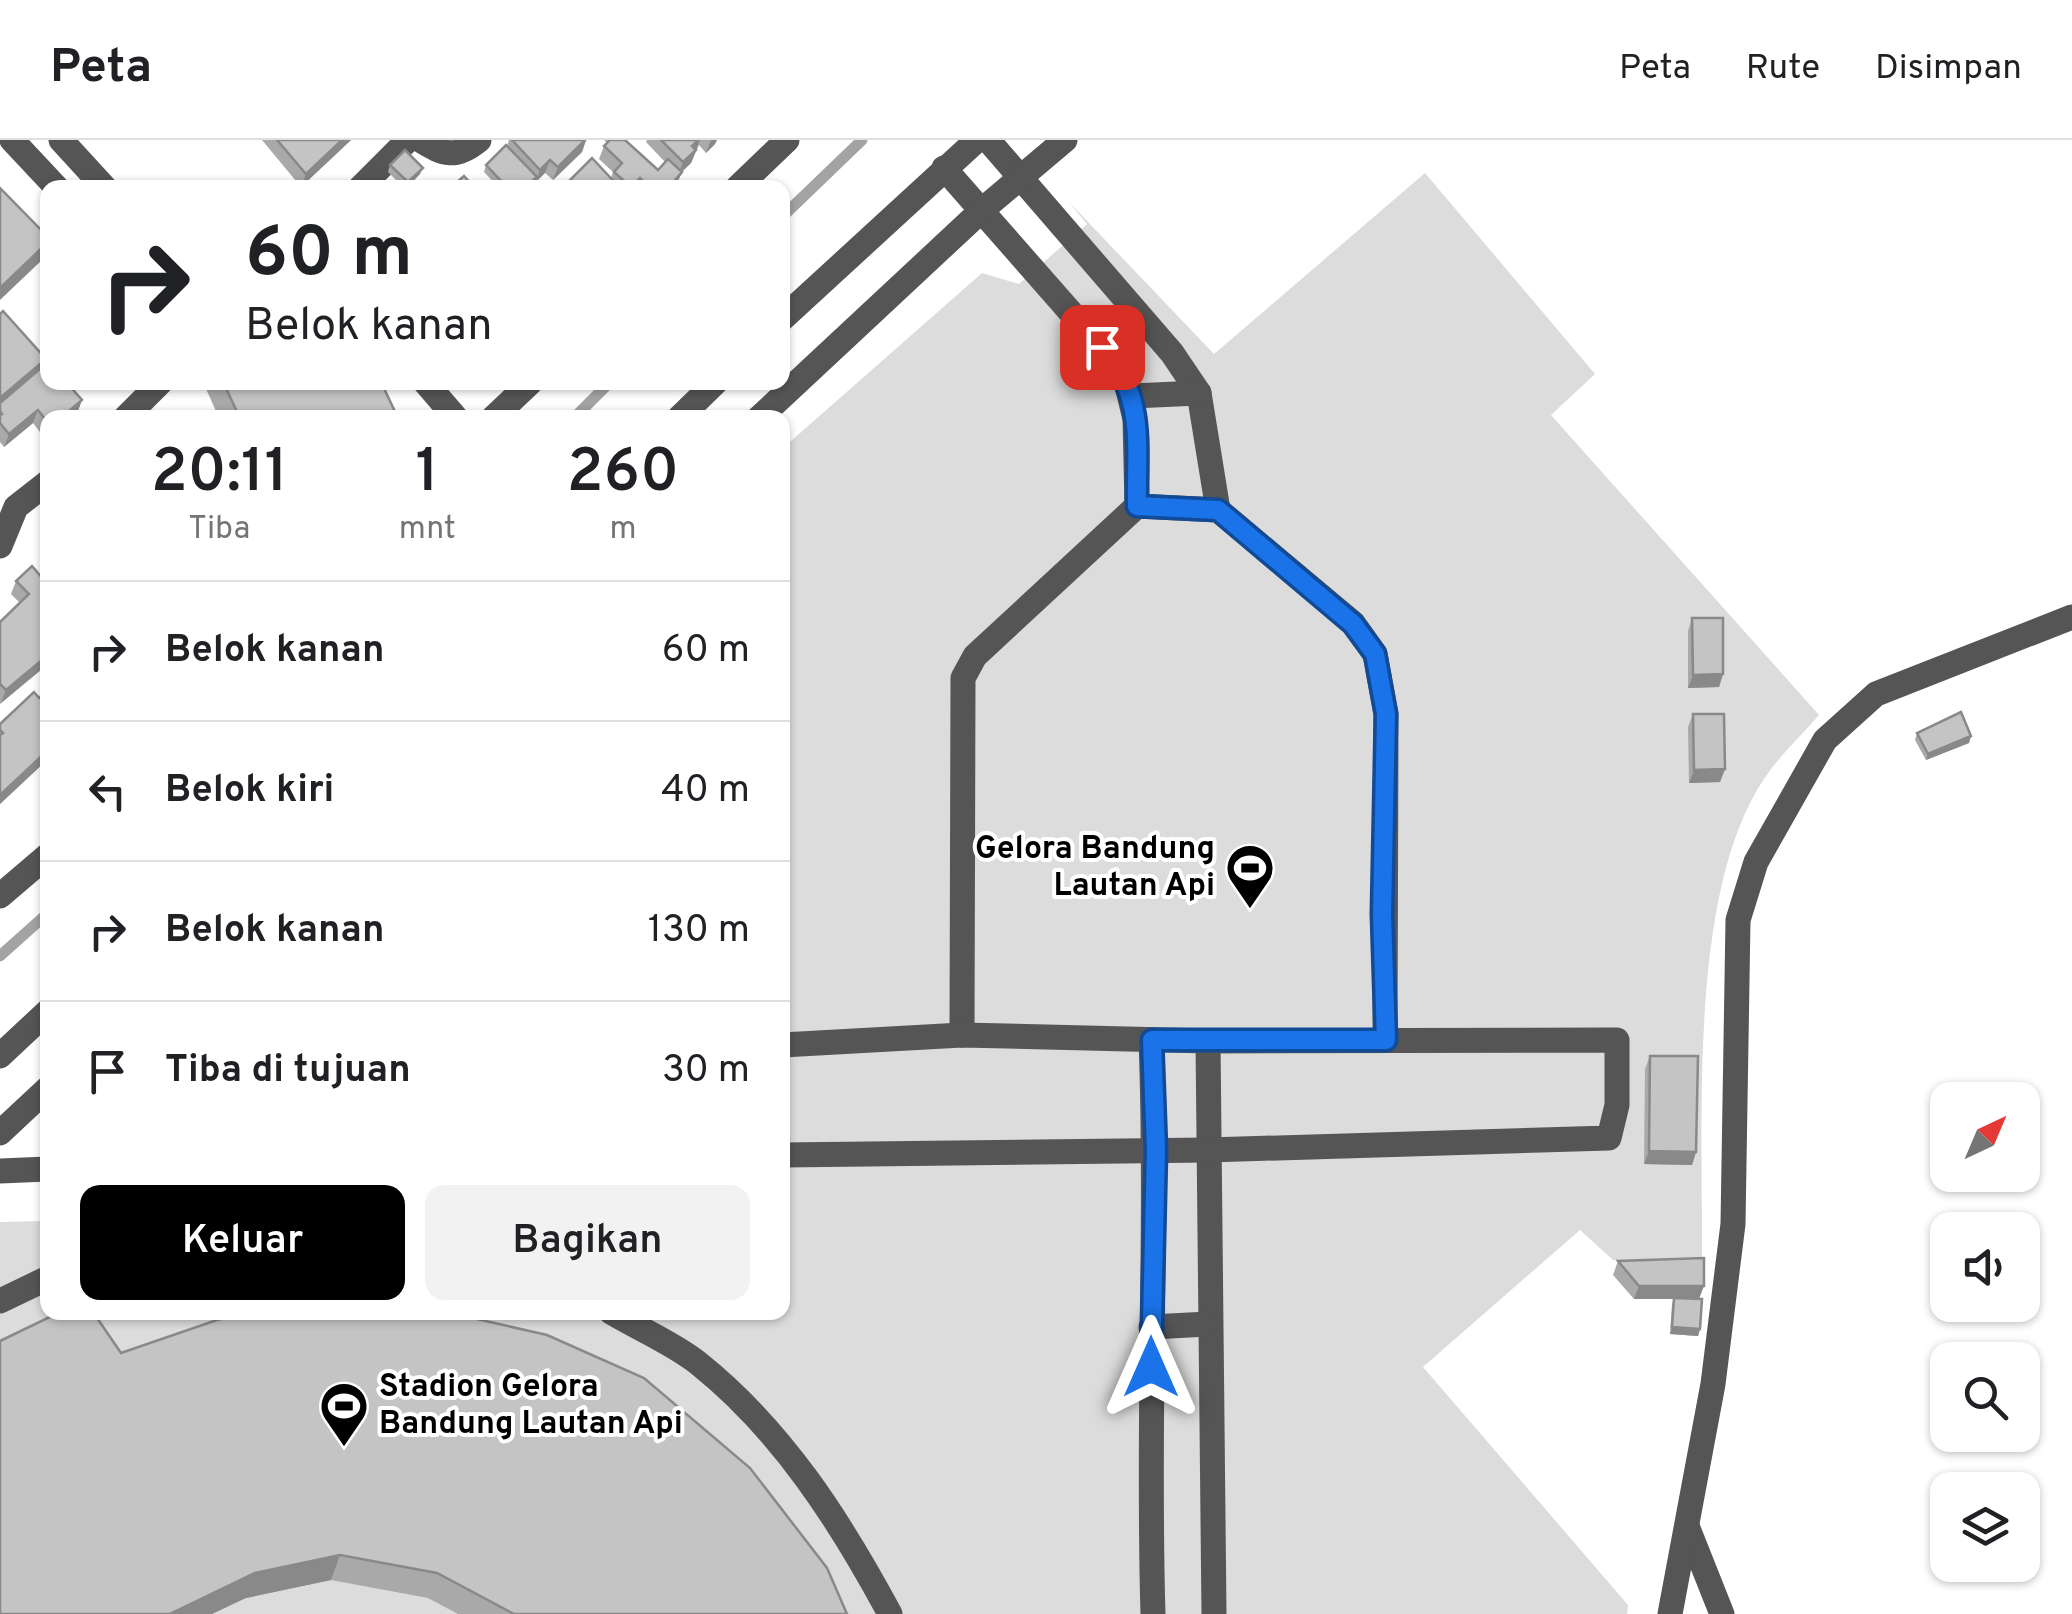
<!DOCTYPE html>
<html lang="id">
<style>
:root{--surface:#fff;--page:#f2f2f2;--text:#202124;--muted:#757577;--line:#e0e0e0;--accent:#000}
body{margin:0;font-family:Overpass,sans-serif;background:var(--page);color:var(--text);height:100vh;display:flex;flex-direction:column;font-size:38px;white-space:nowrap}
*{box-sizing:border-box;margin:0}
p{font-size:32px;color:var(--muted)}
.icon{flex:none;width:55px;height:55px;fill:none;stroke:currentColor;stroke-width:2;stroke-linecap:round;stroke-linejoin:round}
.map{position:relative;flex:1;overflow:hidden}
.panel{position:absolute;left:40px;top:270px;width:750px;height:910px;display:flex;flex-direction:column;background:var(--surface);border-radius:20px;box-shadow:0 2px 8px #0004}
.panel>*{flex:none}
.guide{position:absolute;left:40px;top:40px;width:750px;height:210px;border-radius:20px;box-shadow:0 2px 8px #0004;background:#fff;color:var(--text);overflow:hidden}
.needle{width:65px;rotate:44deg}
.controls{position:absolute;left:1930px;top:942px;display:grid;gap:20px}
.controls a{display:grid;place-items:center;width:110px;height:110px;border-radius:20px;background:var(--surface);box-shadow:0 2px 8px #0004;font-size:50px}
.pin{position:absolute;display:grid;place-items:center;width:85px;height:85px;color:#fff;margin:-42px;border-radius:20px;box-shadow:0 5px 15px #0006}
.me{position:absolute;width:110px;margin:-55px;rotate:0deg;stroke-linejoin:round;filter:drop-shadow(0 0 8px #0008)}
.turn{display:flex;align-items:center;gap:35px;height:210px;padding:0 40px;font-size:45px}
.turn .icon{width:130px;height:130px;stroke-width:2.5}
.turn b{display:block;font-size:70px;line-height:85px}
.eta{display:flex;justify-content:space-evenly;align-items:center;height:170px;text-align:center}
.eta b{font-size:60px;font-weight:600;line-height:70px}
.cta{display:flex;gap:20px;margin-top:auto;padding:20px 40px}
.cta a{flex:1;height:115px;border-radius:20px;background:var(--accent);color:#fff;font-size:40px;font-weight:600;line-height:115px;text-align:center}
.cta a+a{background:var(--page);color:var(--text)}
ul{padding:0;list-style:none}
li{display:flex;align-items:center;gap:30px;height:140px;padding:0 40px;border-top:2px solid var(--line)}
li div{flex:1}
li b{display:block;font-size:38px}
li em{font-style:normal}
header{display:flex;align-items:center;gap:60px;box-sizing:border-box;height:140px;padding:0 50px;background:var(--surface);border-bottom:2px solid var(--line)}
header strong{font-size:48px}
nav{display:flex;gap:55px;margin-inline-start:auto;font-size:35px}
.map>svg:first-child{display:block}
.green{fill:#dcdcdc}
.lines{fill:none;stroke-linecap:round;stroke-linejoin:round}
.stream{stroke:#a3a3a3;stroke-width:11}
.minor{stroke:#555;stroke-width:25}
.wall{fill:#a9a9a9}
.shaded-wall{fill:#898989}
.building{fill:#c4c4c4;stroke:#898989;stroke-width:2.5}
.route-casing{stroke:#114b97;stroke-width:25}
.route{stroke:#1a73e8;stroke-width:18}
.labels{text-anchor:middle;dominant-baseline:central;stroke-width:8;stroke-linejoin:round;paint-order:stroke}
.poi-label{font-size:32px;font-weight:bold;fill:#000;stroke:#fff;text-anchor:end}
</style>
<header>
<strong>Peta</strong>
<nav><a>Peta</a><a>Rute</a><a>Disimpan</a></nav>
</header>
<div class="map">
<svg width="2072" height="1474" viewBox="0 0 2072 1474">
<rect width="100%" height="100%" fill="#fff"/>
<!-- green -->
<path class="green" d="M1425 33 1595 234 1551 275 1819 575C1801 596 1779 616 1764 639 1688 752 1703 982 1702 1118L1613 1120 1580 1090 1423 1227 1628 1465 1627 1474H0V1082L47 1081 48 1172H782L783 308 982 133 1019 144 1087 84 1068 61 1214 214Z"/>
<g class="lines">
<!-- stream -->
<g class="stream">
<path d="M782 77 862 0"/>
<path d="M574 278 610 242"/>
<path d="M0 816 48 773"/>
</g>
<!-- minor -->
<g class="minor">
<path d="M12 0 57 48"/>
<path d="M61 0 105 48"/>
<path d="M420 0C444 15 456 19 479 0"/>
<path d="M988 0 1172 213 1199 253 1218 370"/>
<path d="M944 28 1124 233 1135 279 1137 366"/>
<path d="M360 48 408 0"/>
<path d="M737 48 787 0"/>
<path d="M782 179 977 0"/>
<path d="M425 242 456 278"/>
<path d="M1132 256 1199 253"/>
<path d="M125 278 161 242"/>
<path d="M493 278 531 242"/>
<path d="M679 278 716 242"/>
<path d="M759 278 982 70 1065 0"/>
<path d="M0 406 16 367 48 342"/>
<path d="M0 756 48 715"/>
<path d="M962 895 963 538 975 516 1137 366 1218 370 1353 483 1375 514 1386 574 1385 900"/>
<path d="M1151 900C1158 1091 1147 1282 1153 1474"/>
<path d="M1208 901 1214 1474"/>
<path d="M782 905 962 895 1208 901 1617 900V965L1609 998 1208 1010 782 1015"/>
<path d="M0 916 48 871"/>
<path d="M0 993 48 948"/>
<path d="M0 1031 48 1029"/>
<path d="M0 1161 48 1138"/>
<path d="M611 1172C639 1189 673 1203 698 1223 782 1290 840 1381 890 1474"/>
<path d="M1151 1187 1208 1184"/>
<path d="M1687 1386 1722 1474"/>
<path d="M1670 1474 1713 1244 1733 1084 1738 780 1756 722 1825 600 1876 554 2072 477"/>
</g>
</g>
<!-- wall -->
<g class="wall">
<path d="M262 0H351L301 47Z"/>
<path d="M509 0H586L582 12 553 40 545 33 535 42 532 48H499L484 32 486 25 507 6Z"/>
<path d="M604 0H625L658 30 665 22 646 2 647 0H717L715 4 706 13 699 5 691 23 682 32 675 48H566L569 41 611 38 613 32 599 19 604 6 607 3Z"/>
<path d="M390 25 420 34 407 48H404L388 32Z"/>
<path d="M0 174 43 225 77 274 48 278V298L46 300 33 283 4 307 0 302Z"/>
<path d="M203 242H381L398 278H219Z"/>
<path d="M47 422 48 524 0 564V482L20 463 11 454 16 441 44 440 46 439 42 436Z"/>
<path d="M1692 478 1723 534 1719 547 1688 548V491Z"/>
<path d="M48 540V619L0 664V584L39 558 44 543Z"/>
<path d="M1693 574 1725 629 1720 642 1689 643 1688 587Z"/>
<path d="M1917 593 1971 596 1969 603 1926 620 1915 600Z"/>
<path d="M1650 916 1696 1012 1692 1025 1644 1024 1645 929Z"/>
<path d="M1618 1121 1699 1159 1700 1189 1698 1196 1670 1194 1672 1164 1674 1159H1634L1613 1135Z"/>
<path d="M121 1213 847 1474H458L428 1458 331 1440 246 1458Z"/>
</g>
<!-- shaded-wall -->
<g class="shaded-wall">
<path d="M342 0H351L301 47 306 34Z"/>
<path d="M586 0 582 12 553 40 558 27Z"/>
<path d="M698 0H700L691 23 678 35 683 22 692 6Z"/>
<path d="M711 0H717L715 4 706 13Z"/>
<path d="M550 20 545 33 535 43 540 30Z"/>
<path d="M423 28 420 34 406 48 408 42Z"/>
<path d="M682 32 675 48H668Z"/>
<path d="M48 102 43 119 0 160V148Z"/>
<path d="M46 219 41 232 0 267V258Z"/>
<path d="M82 260 77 274 72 278H61Z"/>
<path d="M38 270 33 283 4 307 9 294Z"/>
<path d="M48 515V524L1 563 6 550Z"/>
<path d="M1723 534 1719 547 1688 548 1693 535Z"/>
<path d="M1971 596 1969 603 1926 620 1928 614Z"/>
<path d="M48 610V619L0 664V655Z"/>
<path d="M1725 629 1720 642 1689 643 1694 630Z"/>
<path d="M1649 1011 1696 1012 1692 1025 1644 1024Z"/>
<path d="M1639 1146H1704L1699 1159H1634Z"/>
<path d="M1672 1187 1700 1189 1698 1196 1670 1194Z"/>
<path d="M340 1415 331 1440 246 1458 212 1474H170L255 1433Z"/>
</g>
<!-- building -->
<g class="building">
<path d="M277 0H342L306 34Z"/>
<path d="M512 0H585L558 27 550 20 540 30Z"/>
<path d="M610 0H625L658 30 668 19 682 32 668 48H650L640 38 631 47 614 32 622 23 604 6Z"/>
<path d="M661 0H698L692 6 696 10 683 22Z"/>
<path d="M506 5 537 37 529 44 532 48H508L486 25Z"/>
<path d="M405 10 423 28 408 42 390 25Z"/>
<path d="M592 18 620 48H575L569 41Z"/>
<path d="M464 36 475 48H450Z"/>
<path d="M0 48 48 97V102L0 148Z"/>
<path d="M3 171 46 219 0 258V174Z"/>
<path d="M48 222V242H66L82 260 61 278H48V283L38 270 9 294 0 283V275L2 274 0 271V263Z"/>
<path d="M223 242H381L398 278H240Z"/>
<path d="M32 426 44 440 48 437V515L6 550 0 544V482L29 454 16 441Z"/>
<path d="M1692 478H1723V534L1693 535Z"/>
<path d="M48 550V610L0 655V595L3 593 0 590V584L34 552 39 558Z"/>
<path d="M1961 572 1971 596 1928 614 1917 593Z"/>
<path d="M1693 574H1724L1725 629 1694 630Z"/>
<path d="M1650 916H1698L1696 1012 1649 1011Z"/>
<path d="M1704 1118V1146H1639L1618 1121Z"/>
<path d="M1674 1158 1702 1159 1700 1189 1672 1187Z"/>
<path d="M60 1172H93L121 1213 217 1180 252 1172H446L547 1195 644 1238 750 1328 827 1428 847 1474H514L437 1433 340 1415 255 1433 170 1474H0V1201Z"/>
</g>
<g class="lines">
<!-- route casing -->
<g class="route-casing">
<path id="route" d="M1102 207C1146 257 1136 302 1137 366L1218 370 1353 484 1375 514 1386 574 1382 774 1386 900H1152L1156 1010 1151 1227"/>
</g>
<!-- route -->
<use href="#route" class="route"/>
</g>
<!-- icons -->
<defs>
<g id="stadium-pin" transform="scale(2.5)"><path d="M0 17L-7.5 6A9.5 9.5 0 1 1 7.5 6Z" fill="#000" stroke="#fff"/><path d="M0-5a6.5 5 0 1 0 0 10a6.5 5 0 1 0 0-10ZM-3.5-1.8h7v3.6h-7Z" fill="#fff"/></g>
</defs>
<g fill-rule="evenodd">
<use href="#stadium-pin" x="1250" y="728"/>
<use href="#stadium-pin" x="344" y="1266"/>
</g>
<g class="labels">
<!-- poi labels -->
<g class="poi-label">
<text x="1215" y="710">Gelora Bandung<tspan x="1215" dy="37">Lautan Api</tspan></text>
<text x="379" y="1248" text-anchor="start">Stadion Gelora<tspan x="379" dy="37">Bandung Lautan Api</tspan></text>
</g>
</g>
</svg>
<div class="controls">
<a><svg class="needle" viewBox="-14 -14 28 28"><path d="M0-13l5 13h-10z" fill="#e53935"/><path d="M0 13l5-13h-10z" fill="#757577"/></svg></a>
<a><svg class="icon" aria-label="sound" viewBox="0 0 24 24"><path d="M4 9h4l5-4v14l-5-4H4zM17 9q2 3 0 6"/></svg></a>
<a><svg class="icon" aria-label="search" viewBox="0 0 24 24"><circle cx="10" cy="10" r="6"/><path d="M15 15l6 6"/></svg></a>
<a><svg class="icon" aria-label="layers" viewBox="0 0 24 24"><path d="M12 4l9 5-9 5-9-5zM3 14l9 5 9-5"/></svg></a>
</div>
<div class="pin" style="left:1102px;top:207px;background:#d93025"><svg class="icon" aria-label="arrive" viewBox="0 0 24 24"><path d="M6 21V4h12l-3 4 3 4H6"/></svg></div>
<svg class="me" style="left:1151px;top:1227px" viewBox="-20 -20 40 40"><path d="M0-17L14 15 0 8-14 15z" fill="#1a73e8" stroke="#fff" stroke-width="4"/></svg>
<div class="guide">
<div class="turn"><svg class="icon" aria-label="right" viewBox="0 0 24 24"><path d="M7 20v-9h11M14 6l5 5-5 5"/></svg><div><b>60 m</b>Belok kanan</div></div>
</div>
<section class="panel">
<div class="eta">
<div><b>20:11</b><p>Tiba</p></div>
<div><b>1</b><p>mnt</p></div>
<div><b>260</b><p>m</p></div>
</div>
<ul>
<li><svg class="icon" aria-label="right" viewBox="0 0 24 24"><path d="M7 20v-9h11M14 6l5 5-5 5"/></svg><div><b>Belok kanan</b></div><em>60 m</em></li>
<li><svg class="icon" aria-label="left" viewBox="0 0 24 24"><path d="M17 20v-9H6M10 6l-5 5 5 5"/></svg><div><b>Belok kiri</b></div><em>40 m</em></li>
<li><svg class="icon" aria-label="right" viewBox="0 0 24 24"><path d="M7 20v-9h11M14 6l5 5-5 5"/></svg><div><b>Belok kanan</b></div><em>130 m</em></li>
<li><svg class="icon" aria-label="arrive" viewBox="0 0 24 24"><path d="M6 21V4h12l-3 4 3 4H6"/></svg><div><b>Tiba di tujuan</b></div><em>30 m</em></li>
</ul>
<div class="cta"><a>Keluar</a><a>Bagikan</a></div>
</section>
</div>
